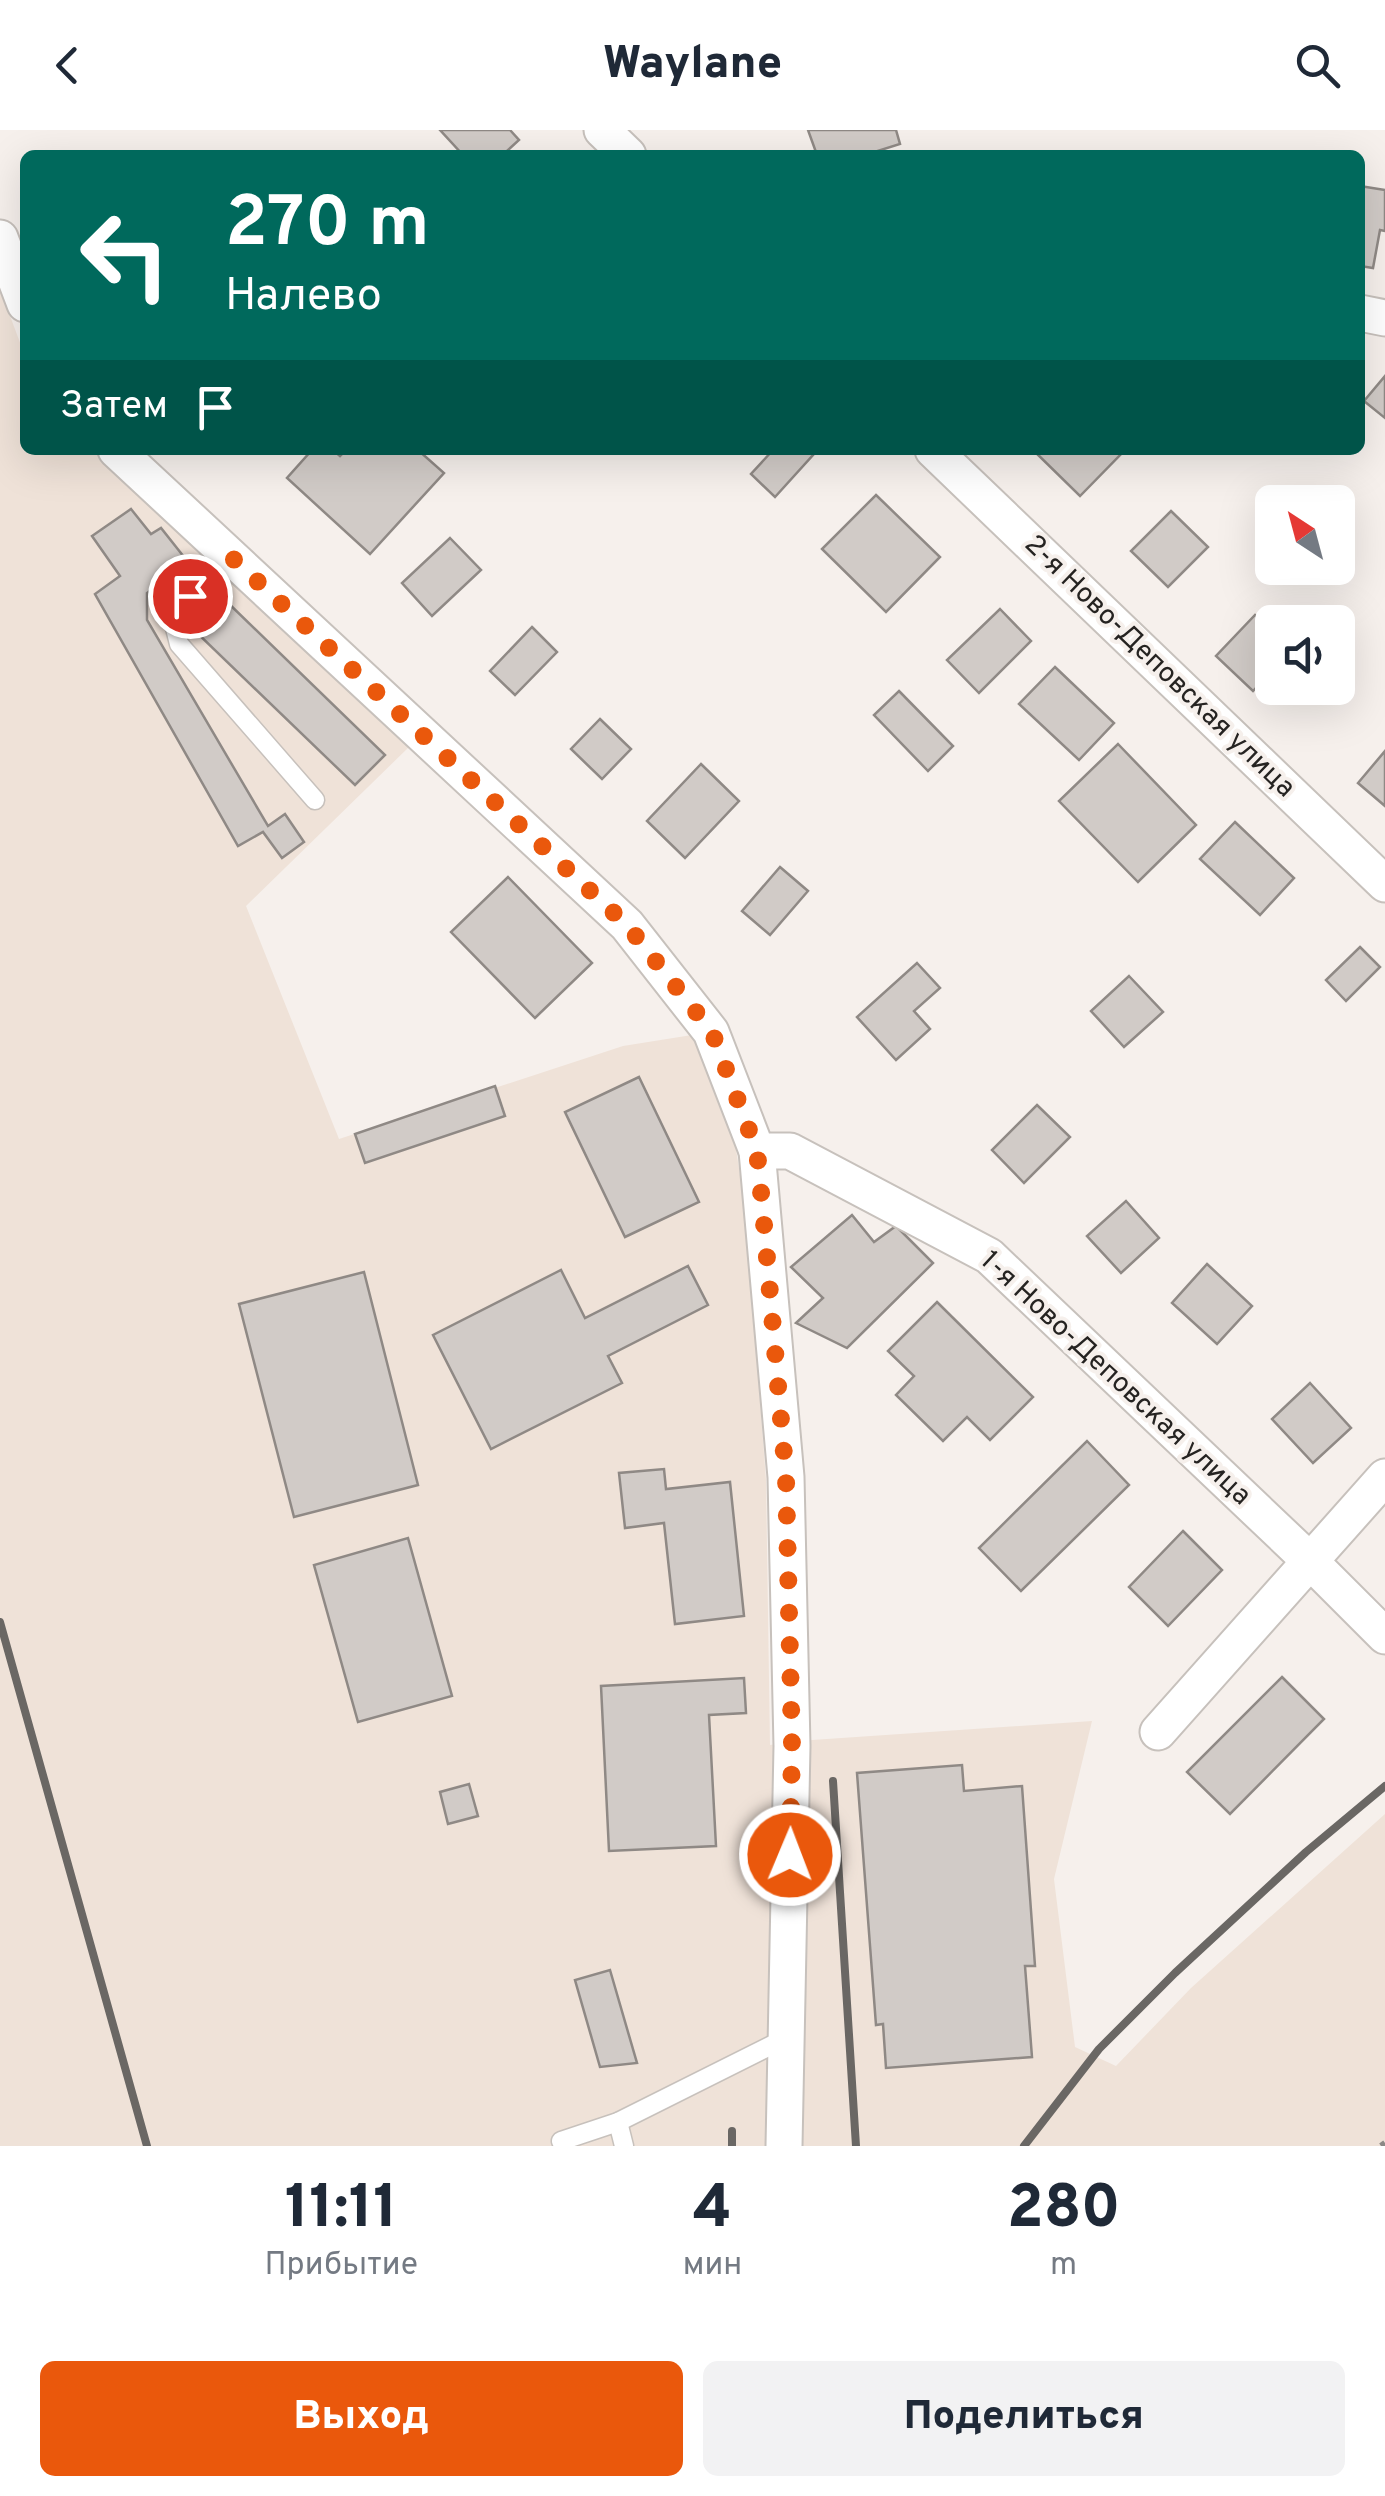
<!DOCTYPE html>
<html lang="ru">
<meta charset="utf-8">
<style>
:root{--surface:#fff;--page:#f2f2f3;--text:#1f2937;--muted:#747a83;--accent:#ea580c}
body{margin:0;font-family:Overpass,sans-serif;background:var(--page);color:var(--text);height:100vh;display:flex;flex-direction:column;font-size:38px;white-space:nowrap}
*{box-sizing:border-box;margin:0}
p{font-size:32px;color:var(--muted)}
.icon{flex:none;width:55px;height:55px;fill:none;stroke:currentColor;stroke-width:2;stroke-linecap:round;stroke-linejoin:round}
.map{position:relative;height:2016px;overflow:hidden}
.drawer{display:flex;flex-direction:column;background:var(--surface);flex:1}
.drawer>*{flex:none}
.hud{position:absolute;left:20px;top:20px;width:1345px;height:305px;border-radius:15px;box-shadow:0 10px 40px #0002;background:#00695c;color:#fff;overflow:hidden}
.needle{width:65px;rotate:324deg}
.buttons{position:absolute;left:1255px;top:355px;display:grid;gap:20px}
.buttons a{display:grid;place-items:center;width:100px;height:100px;border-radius:15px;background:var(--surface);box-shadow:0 10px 40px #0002;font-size:50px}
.pin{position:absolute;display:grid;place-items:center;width:85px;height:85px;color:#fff;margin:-42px;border:5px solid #fff;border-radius:50%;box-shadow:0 2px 10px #0007}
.me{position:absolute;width:110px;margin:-55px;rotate:1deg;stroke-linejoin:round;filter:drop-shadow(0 0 8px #0008)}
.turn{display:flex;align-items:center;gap:35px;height:210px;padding:0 40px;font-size:45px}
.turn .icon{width:130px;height:130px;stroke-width:2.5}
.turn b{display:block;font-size:70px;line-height:85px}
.then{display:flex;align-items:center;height:95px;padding:0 40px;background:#0003;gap:20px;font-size:38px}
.eta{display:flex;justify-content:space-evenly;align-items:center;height:170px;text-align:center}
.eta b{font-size:60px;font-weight:800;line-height:70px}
.primary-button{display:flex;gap:20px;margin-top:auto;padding:20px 40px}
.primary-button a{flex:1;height:115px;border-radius:15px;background:var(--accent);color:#fff;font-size:40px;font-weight:800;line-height:115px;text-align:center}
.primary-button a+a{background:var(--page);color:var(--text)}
header{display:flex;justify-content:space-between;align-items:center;height:130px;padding:0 40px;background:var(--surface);font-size:45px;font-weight:800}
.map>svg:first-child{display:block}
.built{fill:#efe2d8}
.building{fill:#d1cbc7;stroke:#8f8985;stroke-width:2.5}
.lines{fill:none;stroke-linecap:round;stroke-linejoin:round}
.lane-casing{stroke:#c7c1bc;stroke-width:21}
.street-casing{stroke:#c7c1bc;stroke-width:39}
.path{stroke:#8d8986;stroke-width:6;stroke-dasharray:5 8;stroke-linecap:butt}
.lane{stroke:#fff;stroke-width:18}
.street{stroke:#fff;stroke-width:35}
.rail{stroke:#6a6764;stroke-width:8}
.route{stroke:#ea580c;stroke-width:18;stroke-dasharray:0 32.4}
.labels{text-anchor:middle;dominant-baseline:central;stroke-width:8;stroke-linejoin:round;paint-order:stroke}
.street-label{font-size:28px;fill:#252321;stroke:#f6f0ec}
</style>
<header><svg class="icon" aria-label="back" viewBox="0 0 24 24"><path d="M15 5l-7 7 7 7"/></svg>Waylane<svg class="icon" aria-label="search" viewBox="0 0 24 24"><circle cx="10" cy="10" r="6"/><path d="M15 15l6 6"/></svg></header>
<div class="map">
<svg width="1385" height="2016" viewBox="0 0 1385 2016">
<rect width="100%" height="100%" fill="#f6f0ec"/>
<!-- built -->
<path class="built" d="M0 159 25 226V320H95L107 336 409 617 246 776 339 1009 623 916 692 905 736 1019 746 1085 766 1350 770 1615 812 1610 1092 1591 1054 1749 1075 1917 1116 1936 1191 1858 1385 1684V2016H0Z"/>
<!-- building -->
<g class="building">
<path d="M440 0H510L519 10 508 20 513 25H463Z"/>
<path d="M808 0H896L900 14 865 25H817Z"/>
<path d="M1360 56 1385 60V101L1380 100 1373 138 1360 136Z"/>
<path d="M1385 246V288L1364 271Z"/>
<path d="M312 320H333L340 326 346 320H418L444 343 370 424 287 348Z"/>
<path d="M773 320H808L813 325 775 367 751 344Z"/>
<path d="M1033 320H1125L1080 366Z"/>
<path d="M876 365 940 427 886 482 822 419Z"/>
<path d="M131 379 151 404 161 398 188 432 147 463V490L268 696 285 684 304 712 282 728 263 702 238 716 95 464 120 446 92 406Z"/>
<path d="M1171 381 1208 417 1168 457 1131 421Z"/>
<path d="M450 408 481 440 432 486 402 453Z"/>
<path d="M224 469 385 625 355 655 194 500Z"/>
<path d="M1000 479 1031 511 979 563 947 530Z"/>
<path d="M1255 485 1272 502V541L1253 561 1216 526Z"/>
<path d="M532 497 557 522 515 565 490 541Z"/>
<path d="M1055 537 1114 593 1079 630 1019 574Z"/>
<path d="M899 561 953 616 928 641 874 585Z"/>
<path d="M600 589 631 619 602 649 571 619Z"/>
<path d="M1118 614 1196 695 1138 752 1059 671Z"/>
<path d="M1385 621V676L1358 653Z"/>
<path d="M701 634 739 671 685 728 647 691Z"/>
<path d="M1235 692 1294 748 1260 785 1200 729Z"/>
<path d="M780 737 808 761 770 805 742 781Z"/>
<path d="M508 747 592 833 535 888 451 802Z"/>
<path d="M1360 817 1380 837 1346 871 1326 850Z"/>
<path d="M917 833 940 858 914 881 930 899 896 930 857 887Z"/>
<path d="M1129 846 1163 882 1124 917 1091 881Z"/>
<path d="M639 947 699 1072 625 1107 565 982Z"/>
<path d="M495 956 505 986 365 1033 355 1004Z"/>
<path d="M1037 975 1070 1007 1024 1053 992 1020Z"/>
<path d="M1126 1071 1159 1108 1121 1143 1087 1106Z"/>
<path d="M852 1085 874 1112 896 1096 933 1133 847 1218 796 1193 823 1168 791 1137Z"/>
<path d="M1207 1134 1252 1176 1217 1214 1172 1173Z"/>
<path d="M688 1136 708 1175 608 1226 622 1253 491 1319 433 1205 561 1140 585 1188Z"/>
<path d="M364 1142 418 1355 294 1387 239 1174Z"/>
<path d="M937 1172 1033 1267 990 1310 967 1287 943 1311 896 1265 914 1246 888 1221Z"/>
<path d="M1310 1253 1351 1298 1313 1333 1272 1289Z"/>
<path d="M1087 1311 1129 1355 1021 1461 979 1418Z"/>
<path d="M664 1339 666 1359 730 1352 744 1486 675 1494 664 1393 625 1398 619 1343Z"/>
<path d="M1183 1401 1222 1440 1168 1496 1129 1457Z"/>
<path d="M408 1408 452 1566 358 1592 314 1435Z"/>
<path d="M1282 1547 1324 1589 1230 1684 1187 1642Z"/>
<path d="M744 1548 746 1583 709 1585 716 1716 609 1721 601 1556Z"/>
<path d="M962 1635 964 1661 1022 1656 1035 1836H1025L1032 1927 886 1938 883 1894 876 1895 857 1643Z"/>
<path d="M469 1654 478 1686 448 1694 440 1662Z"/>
<path d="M610 1840 637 1933 600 1937 575 1850Z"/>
</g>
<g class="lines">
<!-- lane casing -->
<g class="lane-casing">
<g id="lane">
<path d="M227 424 172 486 179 514 315 670"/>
<path d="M618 1992 624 2016"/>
<path d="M561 2011 618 1992 786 1908"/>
</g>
</g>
<!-- street casing -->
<g class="street-casing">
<g id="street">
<path d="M602 0 628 25"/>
<path d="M0 108 25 174"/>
<path d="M1360 183 1385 188"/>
<path d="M116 320 627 795 711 902 757 1021H790L989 1126 1311 1432 1385 1506"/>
<path d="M933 320 1385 754"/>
<path d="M757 1021 786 1347 792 1616 784 2016"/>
<path d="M1158 1602 1385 1347"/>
</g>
</g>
<!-- path -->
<path class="path" d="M1381 2016 1385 2013"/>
<!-- lane -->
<use href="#lane" class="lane"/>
<!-- street -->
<use href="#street" class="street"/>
<!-- rail -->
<g class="rail">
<path d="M0 1492 147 2016"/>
<path d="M833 1651 856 2016"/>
<path d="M732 2001V2016"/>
<path d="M1024 2016 1099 1919 1175 1843 1306 1722 1385 1656"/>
</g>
</g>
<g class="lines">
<!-- route -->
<path class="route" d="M190 466 228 424 627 795 712 902 757 1021 763 1082 786 1347 792 1616 790 1725"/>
</g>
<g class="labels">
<!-- street labels -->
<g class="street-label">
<text transform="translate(1159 537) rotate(44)">2-я Ново-Деповская улица</text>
<text transform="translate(1115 1249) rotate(43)">1-я Ново-Деповская улица</text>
</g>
</g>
</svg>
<div class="buttons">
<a><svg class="needle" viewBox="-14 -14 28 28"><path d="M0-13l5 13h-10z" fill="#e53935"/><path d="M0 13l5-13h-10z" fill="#747a83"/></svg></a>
<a><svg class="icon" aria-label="sound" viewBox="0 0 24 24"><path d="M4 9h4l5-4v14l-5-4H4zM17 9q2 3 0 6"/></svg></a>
</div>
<div class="pin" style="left:190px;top:466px;background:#d93025"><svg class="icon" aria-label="arrive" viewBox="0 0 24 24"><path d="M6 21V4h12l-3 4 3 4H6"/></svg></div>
<svg class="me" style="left:790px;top:1725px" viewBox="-20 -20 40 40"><circle r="17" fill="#ea580c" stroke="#fff" stroke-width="3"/><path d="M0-11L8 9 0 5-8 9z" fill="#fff"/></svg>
<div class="hud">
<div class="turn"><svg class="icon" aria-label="left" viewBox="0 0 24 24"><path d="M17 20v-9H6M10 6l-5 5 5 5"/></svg><div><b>270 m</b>Налево</div></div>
<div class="then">Затем<svg class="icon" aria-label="arrive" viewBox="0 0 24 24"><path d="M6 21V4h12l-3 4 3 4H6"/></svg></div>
</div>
</div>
<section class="drawer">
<div class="eta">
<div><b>11:11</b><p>Прибытие</p></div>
<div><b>4</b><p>мин</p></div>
<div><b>280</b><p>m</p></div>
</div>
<div class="primary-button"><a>Выход</a><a>Поделиться</a></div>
</section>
